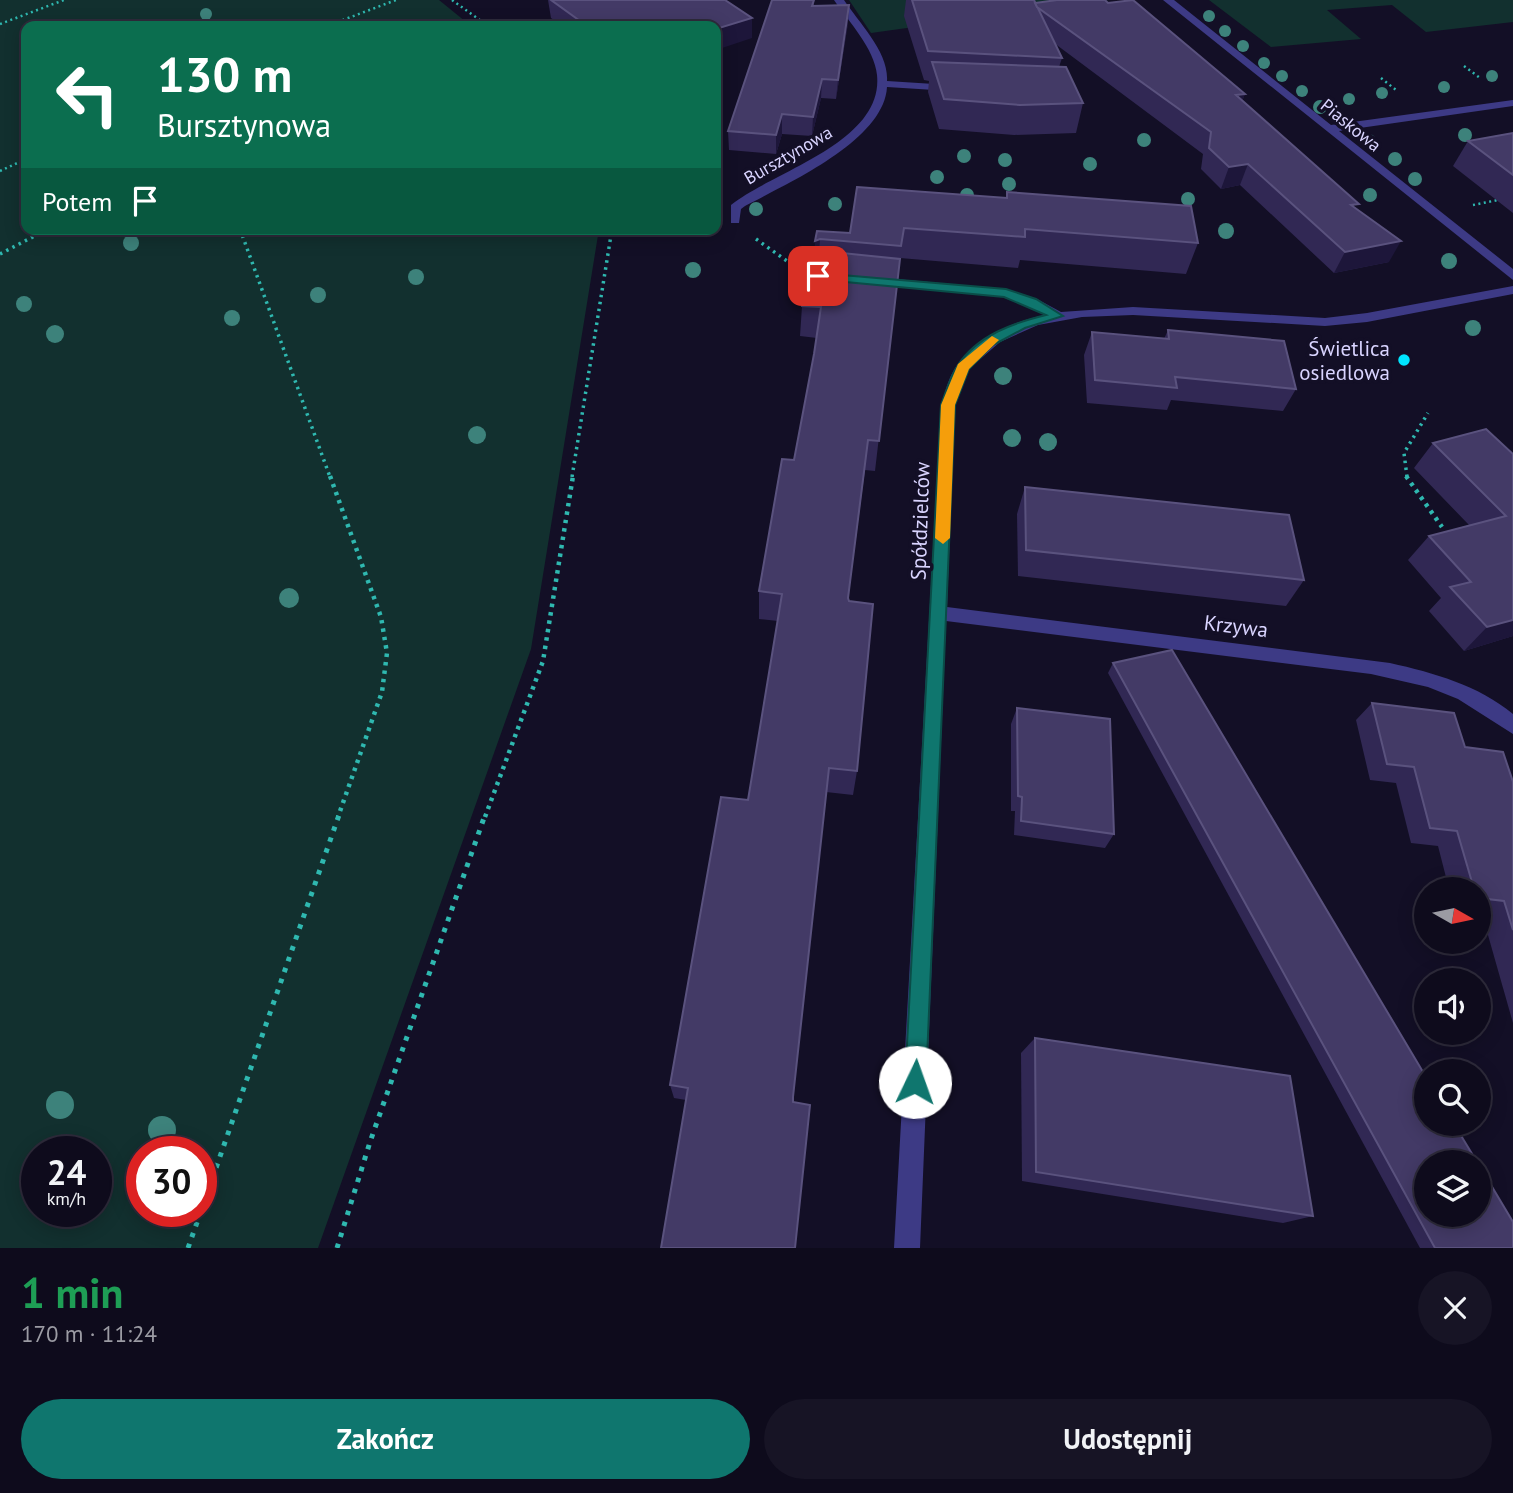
<!DOCTYPE html>
<html lang="pl">
<meta charset="utf-8">
<style>
:root{--surface:#0e0b1c;--page:#171425;--text:#f1f3f6;--muted:#9b9ba3;--line:#2e2b3b;--accent:#0f766e}
body{margin:0;font-family:"PT Sans",sans-serif;background:var(--page);color:var(--text);height:100vh;display:flex;flex-direction:column;font-size:26px;white-space:nowrap}
*{box-sizing:border-box;margin:0}
p{font-size:23px;color:var(--muted)}
.icon{flex:none;width:38px;height:38px;fill:none;stroke:currentColor;stroke-width:2;stroke-linecap:round;stroke-linejoin:round}
.map{position:relative;height:1248px;overflow:hidden}
.side{display:flex;flex-direction:column;background:var(--surface);flex:1}
.side>*{flex:none}
.banner{position:absolute;left:21px;top:21px;width:700px;height:214px;border-radius:14px;box-shadow:0 4px 18px #0003,0 0 0 2px var(--line);background:#0b6e4f;color:#fff;overflow:hidden}
.needle{width:46px;rotate:99deg}
.tools{position:absolute;left:1414px;top:877px;display:grid;gap:14px}
.tools a{display:grid;place-items:center;width:77px;height:77px;border-radius:50%;background:var(--surface);box-shadow:0 4px 18px #0003,0 0 0 2px var(--line);font-size:35px}
.speed{position:absolute;left:21px;top:1136px;display:flex;gap:14px;font-size:35px;font-weight:700;text-align:center}
.speed>*{display:grid;place-content:center;width:91px;height:91px;border-radius:50%;background:var(--surface);box-shadow:0 4px 18px #0003,0 0 0 2px var(--line);line-height:1}
.speed small{font-size:18px;font-weight:400}
.speed .limit{border:10px solid #d22;background:#fff;color:#111}
.pin{position:absolute;display:grid;place-items:center;width:60px;height:60px;color:#fff;margin:-30px;border-radius:14px;box-shadow:0 4px 10px #0006}
.me{position:absolute;width:77px;margin:-38px;rotate:3deg;stroke-linejoin:round;filter:drop-shadow(0 0 5px #0008)}
.turn{display:flex;align-items:center;gap:24px;height:147px;padding:0 21px;font-size:32px}
.turn .icon{width:91px;height:91px;stroke-width:2.5}
.turn b{display:block;font-size:49px;line-height:60px}
.then{display:flex;align-items:center;height:66px;padding:0 21px;background:#0003;gap:14px;font-size:26px}
.round{display:grid;place-items:center;flex:none;width:74px;height:74px;border-radius:37px;background:var(--page)}
.head{display:flex;align-items:center;justify-content:space-between;height:119px;padding:0 21px}
h1{font-size:42px;font-weight:600;line-height:52px;color:#1e9e55}
.primary-button{display:flex;gap:14px;margin-top:auto;padding:14px 21px}
.primary-button a{flex:1;height:80px;border-radius:42px;background:var(--accent);color:#fff;font-size:28px;font-weight:600;line-height:80px;text-align:center}
.primary-button a+a{background:var(--page);color:var(--text)}
.map>svg:first-child{display:block}
.green{fill:#12302f;fill-rule:evenodd}
.lines{fill:none;stroke-linecap:round;stroke-linejoin:round}
.path-far3{stroke:#2fb8b0;stroke-width:2.5;stroke-dasharray:2 3.5;stroke-linecap:butt}
.path-far2{stroke:#2fb8b0;stroke-width:3.5;stroke-dasharray:2.5 4.5;stroke-linecap:butt}
.path-far1{stroke:#2fb8b0;stroke-width:4.5;stroke-dasharray:3.5 5;stroke-linecap:butt}
.path{stroke:#2fb8b0;stroke-width:5;stroke-dasharray:4.5 7;stroke-linecap:butt}
.minor{fill:#3d3a85;fill-rule:evenodd}
.tree{fill:#3d827b}
.wall{fill:#312854}
.shaded-wall{fill:#1d163a}
.building{fill:#433a66;stroke:#5a527e;stroke-width:2}
.route{fill:#0f766e;stroke:#0a4d48;stroke-width:2}
.slow{fill:#f59e0b}
.poi-dot{fill:#00e5ff;stroke:#130f26;stroke-width:2.5}
.labels{text-anchor:middle;dominant-baseline:central;stroke-width:7;stroke-linejoin:round;paint-order:stroke}
.far-street-label{font-size:18px;fill:#d9d4ff;stroke:#130f26}
.poi-label{font-size:21px;fill:#d9d4ff;stroke:#130f26;text-anchor:end}
.street-label{font-size:21px;fill:#d9d4ff;stroke:#130f26}
</style>
<div class="map">
<svg width="1513" height="1248" viewBox="0 0 1513 1248">
<rect width="100%" height="100%" fill="#130f26"/>
<!-- green -->
<g class="green">
<path d="M0 0H439L471 26H26V229H599L531 649 318 1248H0ZM37 1152H96V1211H37ZM142 1152H201V1211H142Z"/>
<path d="M849 0H1109L871 33Z"/>
<path d="M1209 0H1513V22L1426 32 1392 5 1327 10 1361 39 1271 47Z"/>
</g>
<g class="lines">
<!-- path-far3 -->
<g class="path-far3">
<path d="M452 0 488 26"/>
<path d="M0 24 64 0"/>
<path d="M327 26 396 0"/>
<path d="M1464 66 1480 78"/>
<path d="M1381 78 1396 90"/>
<path d="M0 171 26 159"/>
<path d="M1473 205 1513 197"/>
</g>
<!-- path-far2 -->
<g class="path-far2">
<path d="M240 229 330 477"/>
<path d="M756 239 794 266 814 275"/>
<path d="M0 254 48 229"/>
<path d="M572 477 612 229"/>
<path d="M1407 477 1404 453 1428 413"/>
</g>
<!-- path-far1 -->
<g class="path-far1">
<path d="M330 476 381 617 387 653 382 692 338 817"/>
<path d="M1406 476 1442 527"/>
<path d="M485 817 543 661 573 476"/>
</g>
<!-- path -->
<g class="path">
<path d="M201 1211 339 815"/>
<path d="M188 1248 201 1211"/>
<path d="M337 1248 370 1142 485 815"/>
</g>
<!-- minor -->
<g class="minor">
<path d="M834 0H844C859 23 889 52 887 81L950 85 955 88 950 91 887 87C884 141 786 184 745 206L741 209 739 223H731V205C771 172 884 143 877 75 874 48 849 22 834 0Z"/>
<path d="M1163 0H1174L1331 125 1513 100V106L1339 131 1513 269V280Z"/>
<path d="M874 277 1006 289 1037 299 1061 312 1133 307 1325 318 1367 313 1513 286V294L1367 322 1325 326 1133 315 1082 317 1038 325 1000 342 969 369 955 405 947 607 1390 663C1434 673 1478 685 1513 714V734L1458 699 1428 687 1371 674 946 621 920 1248H894L941 405C945 393 948 380 954 370 972 340 1013 321 1045 315L1004 297 869 284V278Z"/>
</g>
</g>
<!-- trees -->
<g class="tree">
<circle cx="206" cy="14" r="6"/>
<circle cx="1209" cy="16" r="6"/>
<circle cx="1225" cy="31" r="6"/>
<circle cx="1243" cy="46" r="6"/>
<circle cx="1264" cy="63" r="6"/>
<circle cx="1282" cy="76" r="6"/>
<circle cx="1492" cy="76" r="6"/>
<circle cx="1444" cy="87" r="6"/>
<circle cx="1302" cy="91" r="6"/>
<circle cx="1382" cy="93" r="6"/>
<circle cx="1349" cy="99" r="6"/>
<circle cx="1320" cy="107" r="7"/>
<circle cx="1465" cy="135" r="7"/>
<circle cx="1144" cy="140" r="7"/>
<circle cx="1369" cy="141" r="7"/>
<circle cx="964" cy="156" r="7"/>
<circle cx="1395" cy="159" r="7"/>
<circle cx="1005" cy="160" r="7"/>
<circle cx="1090" cy="164" r="7"/>
<circle cx="937" cy="177" r="7"/>
<circle cx="1415" cy="179" r="7"/>
<circle cx="1009" cy="184" r="7"/>
<circle cx="967" cy="195" r="7"/>
<circle cx="1370" cy="195" r="7"/>
<circle cx="1188" cy="199" r="7"/>
<circle cx="835" cy="204" r="7"/>
<circle cx="756" cy="209" r="7"/>
<circle cx="1226" cy="231" r="8"/>
<circle cx="131" cy="243" r="8"/>
<circle cx="1449" cy="261" r="8"/>
<circle cx="693" cy="270" r="8"/>
<circle cx="416" cy="277" r="8"/>
<circle cx="318" cy="295" r="8"/>
<circle cx="24" cy="304" r="8"/>
<circle cx="232" cy="318" r="8"/>
<circle cx="1473" cy="328" r="8"/>
<circle cx="55" cy="334" r="9"/>
<circle cx="1003" cy="376" r="9"/>
<circle cx="477" cy="435" r="9"/>
<circle cx="1012" cy="438" r="9"/>
<circle cx="1048" cy="442" r="9"/>
<circle cx="289" cy="598" r="10"/>
<circle cx="60" cy="1105" r="14"/>
<circle cx="162" cy="1130" r="14"/>
</g>
<!-- wall -->
<g class="wall">
<path d="M548 0H725L752 38 716 26H563L551 18Z"/>
<path d="M772 0H814V6L848 23 836 99 821 98 812 136 782 134 776 154 729 150 728 131Z"/>
<path d="M906 0H1034L1035 3 1245 94 1242 101 1356 209 1389 262 1334 273 1240 185 1221 189 1201 169 1203 154 1054 43 1062 58 1059 67 1083 103 1076 133 1014 135 939 129 928 92 929 81 924 80 904 16Z"/>
<path d="M1513 133V213L1453 166 1468 141Z"/>
<path d="M1007 192 1198 243 1186 274 1020 260 1018 268 900 258 875 471 865 470 848 599 857 771 853 795 826 792 686 1100 674 1098 670 1085 748 800 778 621 759 619V591L794 460 814 354 817 338 800 336 802 306 815 251 817 231 850 233 1006 198Z"/>
<path d="M1168 330 1296 389 1283 411 1171 400 1167 410 1087 403 1084 355 1092 332 1164 339Z"/>
<path d="M1433 443 1513 454V636L1464 651 1429 611 1441 598 1408 560 1429 536 1469 525 1414 468Z"/>
<path d="M1025 487 1304 580 1286 606 1018 576 1017 514Z"/>
<path d="M1113 663 1513 1248H1420L1108 673Z"/>
<path d="M1372 703 1465 747 1513 782V1023L1482 914H1479V889H1449L1438 846 1411 843 1396 783 1370 780 1356 720Z"/>
<path d="M1017 708 1114 834 1105 848 1014 835 1015 811H1011V724Z"/>
<path d="M1035 1038 1313 1216 1283 1223 1022 1181 1021 1053Z"/>
</g>
<!-- shaded-wall -->
<g class="shaded-wall">
<path d="M849 5 848 23 836 99 838 80Z"/>
<path d="M752 18V38L716 50V29Z"/>
<path d="M822 79 821 98 812 136 813 117Z"/>
<path d="M1245 94 1237 115 1236 95Z"/>
<path d="M782 114V134L776 154V135Z"/>
<path d="M1248 164 1240 185 1221 189 1229 167Z"/>
<path d="M820 239 818 269 814 271 815 241Z"/>
<path d="M1401 241 1389 262 1334 273 1345 252Z"/>
<path d="M1513 620V636L1464 651 1487 627Z"/>
</g>
<!-- building -->
<g class="building">
<path d="M551 0H725L752 18 716 29V26H587Z"/>
<path d="M772 0H814L812 6 849 5 838 80 822 79 813 117 782 114 776 135 728 131Z"/>
<path d="M912 0H1034L1062 58 928 51Z"/>
<path d="M1057 0H1105L1108 3 1133 0 1245 94 1236 95 1359 204 1351 205 1401 241 1345 252 1248 164 1229 167 1209 148 1211 132 1037 7 1035 3Z"/>
<path d="M932 62 1066 67 1083 103 1020 105 944 99Z"/>
<path d="M1513 133V175L1468 141Z"/>
<path d="M857 187 1007 198V192L1191 206 1198 243 1025 229V237L904 228 901 246 820 239 815 241 817 231 850 233Z"/>
<path d="M813 250 900 259 879 441 868 440 848 598 849 601 873 604 857 771 829 768 793 1097V1102L810 1105 795 1248H661L688 1088 670 1085 721 797 748 800 782 594 759 591 782 459 794 460 814 354 821 307 802 306Z"/>
<path d="M1168 330 1284 341 1296 389 1175 377 1177 388 1095 380 1092 332 1169 339Z"/>
<path d="M1486 429 1513 454V620L1487 627 1450 587 1471 582 1429 536 1506 516 1433 443Z"/>
<path d="M1025 487 1289 515 1304 580 1026 550Z"/>
<path d="M1172 650 1426 1077V1124H1454L1477 1162H1426V1214H1479V1165L1513 1222V1248H1435L1113 663Z"/>
<path d="M1372 703 1454 713 1465 747 1503 752 1513 782V930L1504 901 1479 898V889H1474L1457 831 1430 828 1414 767 1387 764Z"/>
<path d="M1017 708 1110 719 1114 834 1021 821 1022 797 1018 796Z"/>
<path d="M1035 1038 1290 1076 1313 1216 1036 1172Z"/>
</g>
<!-- route -->
<path class="route" d="M818 273 1006 289 1036 299 1063 316 1025 328 993 345 969 369 955 405 926 1082 923 1089 915 1092 908 1089 905 1082 941 405C946 392 950 376 958 365 978 335 1013 323 1046 315L1004 297 814 279 812 276Z"/>
<!-- slow -->
<path class="slow" d="M992 336 999 340 969 369 955 405 950 538 943 544 935 538 941 405 958 364Z"/>
<!-- markers -->
<circle class="poi-dot" cx="1404" cy="360" r="7"/>
<g class="labels">
<!-- far-street labels -->
<g class="far-street-label">
<text transform="translate(1351 125) rotate(39)">Piaskowa</text>
<text transform="translate(788 155) rotate(-30)">Bursztynowa</text>
</g>
<!-- poi labels -->
<g class="poi-label">
<text x="1390" y="348">Świetlica<tspan x="1390" dy="24">osiedlowa</tspan></text>
</g>
<!-- street labels -->
<g class="street-label">
<text transform="translate(920 521) rotate(-88)">Spółdzielców</text>
<text transform="translate(1236 626) rotate(7)">Krzywa</text>
</g>
</g>
</svg>
<div class="tools">
<a><svg class="needle" viewBox="-14 -14 28 28"><path d="M0-13l5 13h-10z" fill="#e53935"/><path d="M0 13l5-13h-10z" fill="#9b9ba3"/></svg></a>
<a><svg class="icon" aria-label="sound" viewBox="0 0 24 24"><path d="M4 9h4l5-4v14l-5-4H4zM17 9q2 3 0 6"/></svg></a>
<a><svg class="icon" aria-label="search" viewBox="0 0 24 24"><circle cx="10" cy="10" r="6"/><path d="M15 15l6 6"/></svg></a>
<a><svg class="icon" aria-label="layers" viewBox="0 0 24 24"><path d="M12 4l9 5-9 5-9-5zM3 14l9 5 9-5"/></svg></a>
</div>
<div class="speed"><div>24<small>km/h</small></div><div class="limit">30</div></div>
<div class="pin" style="left:818px;top:276px;background:#d93025"><svg class="icon" aria-label="arrive" viewBox="0 0 24 24"><path d="M6 21V4h12l-3 4 3 4H6"/></svg></div>
<svg class="me" style="left:915px;top:1082px" viewBox="-20 -20 40 40"><circle r="19" fill="#fff"/><path d="M0-13L10 11 0 6-10 11z" fill="#0f766e"/></svg>
<div class="banner">
<div class="turn"><svg class="icon" aria-label="left" viewBox="0 0 24 24"><path d="M17 20v-9H6M10 6l-5 5 5 5"/></svg><div><b>130 m</b>Bursztynowa</div></div>
<div class="then">Potem<svg class="icon" aria-label="arrive" viewBox="0 0 24 24"><path d="M6 21V4h12l-3 4 3 4H6"/></svg></div>
</div>
</div>
<section class="side">
<div class="head"><div><h1>1 min</h1><p>170 m · 11:24</p></div><a class="round"><svg class="icon" aria-label="close" viewBox="0 0 24 24"><path d="M6 6l12 12M18 6L6 18"/></svg></a></div>
<div class="primary-button"><a>Zakończ</a><a>Udostępnij</a></div>
</section>
